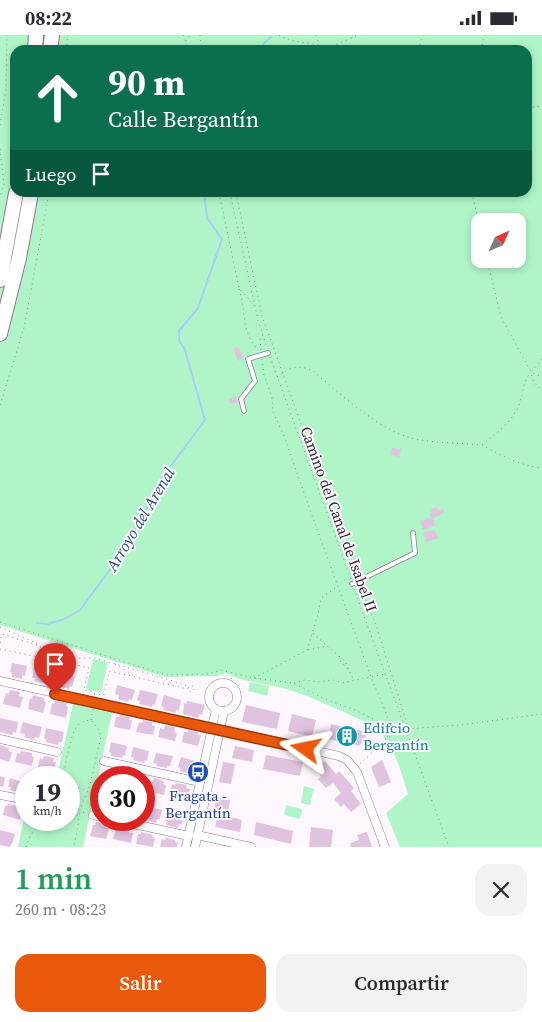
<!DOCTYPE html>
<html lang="es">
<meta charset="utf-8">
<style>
:root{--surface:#fff;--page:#f2f2f3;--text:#2b2b33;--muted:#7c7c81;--accent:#ea580c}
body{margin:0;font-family:"Source Serif 4",serif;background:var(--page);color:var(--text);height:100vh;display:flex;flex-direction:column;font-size:19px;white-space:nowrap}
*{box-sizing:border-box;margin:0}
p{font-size:16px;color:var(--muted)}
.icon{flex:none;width:28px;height:28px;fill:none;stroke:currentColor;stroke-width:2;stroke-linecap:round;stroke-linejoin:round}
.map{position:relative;height:812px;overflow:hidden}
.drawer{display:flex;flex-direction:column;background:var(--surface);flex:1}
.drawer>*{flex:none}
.top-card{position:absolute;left:10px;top:10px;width:522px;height:152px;border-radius:15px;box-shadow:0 2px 8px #0003;background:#0b6e4f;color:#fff;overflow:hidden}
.needle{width:32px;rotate:45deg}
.tools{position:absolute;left:471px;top:178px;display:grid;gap:10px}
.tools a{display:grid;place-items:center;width:55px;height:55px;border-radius:10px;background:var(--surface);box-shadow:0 2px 8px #0003;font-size:25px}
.speed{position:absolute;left:15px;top:731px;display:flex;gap:10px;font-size:25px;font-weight:700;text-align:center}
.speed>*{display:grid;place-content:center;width:65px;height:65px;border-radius:50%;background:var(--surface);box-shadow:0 2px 8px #0003;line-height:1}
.speed small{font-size:12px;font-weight:400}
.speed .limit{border:8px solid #d22;background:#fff;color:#111}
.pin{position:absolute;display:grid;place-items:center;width:42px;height:42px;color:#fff;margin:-51px -21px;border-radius:50% 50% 50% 0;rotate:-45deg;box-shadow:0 0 5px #0007}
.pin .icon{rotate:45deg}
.me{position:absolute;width:55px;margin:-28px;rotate:282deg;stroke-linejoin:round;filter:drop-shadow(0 0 4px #0008)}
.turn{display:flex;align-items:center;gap:18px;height:105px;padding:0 15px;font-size:22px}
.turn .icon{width:65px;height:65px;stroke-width:2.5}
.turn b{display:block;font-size:35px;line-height:42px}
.then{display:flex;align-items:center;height:48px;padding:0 15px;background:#0003;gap:10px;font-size:19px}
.round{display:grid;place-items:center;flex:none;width:52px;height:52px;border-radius:15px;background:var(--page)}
.summary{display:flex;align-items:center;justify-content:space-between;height:85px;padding:0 15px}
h1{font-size:30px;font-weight:600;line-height:38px;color:#1e9e55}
.primary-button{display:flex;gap:10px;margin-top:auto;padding:10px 15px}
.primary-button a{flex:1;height:58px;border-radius:15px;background:var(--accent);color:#fff;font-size:20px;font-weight:600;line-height:58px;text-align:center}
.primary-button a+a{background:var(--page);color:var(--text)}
.status{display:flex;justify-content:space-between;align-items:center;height:35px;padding:0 25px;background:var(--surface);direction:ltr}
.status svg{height:14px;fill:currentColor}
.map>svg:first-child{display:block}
.green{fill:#b0f5c7;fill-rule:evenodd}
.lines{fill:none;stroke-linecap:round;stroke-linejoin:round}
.stream{stroke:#a6cef6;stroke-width:2}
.building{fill:#e0c3de}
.lane-casing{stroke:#927790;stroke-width:5.5}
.street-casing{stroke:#927790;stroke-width:9}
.highway-casing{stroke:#927790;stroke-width:16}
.path{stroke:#90878f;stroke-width:1;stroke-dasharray:1 4;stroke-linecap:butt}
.lane{stroke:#fff;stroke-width:4}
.street{stroke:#fff;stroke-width:8}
.highway{stroke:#fff;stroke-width:14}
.route-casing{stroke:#983908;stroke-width:12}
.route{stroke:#ea580c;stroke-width:9}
.labels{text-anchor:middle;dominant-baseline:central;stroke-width:4;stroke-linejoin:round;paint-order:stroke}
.street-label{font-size:15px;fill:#312630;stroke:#fef7fd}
.culture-label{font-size:15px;fill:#0d838f;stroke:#fef7fd;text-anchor:start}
.transit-label{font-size:15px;fill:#164399;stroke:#fef7fd}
.water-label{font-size:16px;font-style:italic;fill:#1f4e79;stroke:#fef7fd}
</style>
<div class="status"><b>08:22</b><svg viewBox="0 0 49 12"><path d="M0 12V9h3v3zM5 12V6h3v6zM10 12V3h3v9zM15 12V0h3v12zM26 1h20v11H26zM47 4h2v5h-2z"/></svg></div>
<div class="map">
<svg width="542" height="812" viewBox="0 0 542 812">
<rect width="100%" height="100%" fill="#fef7fd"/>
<!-- green -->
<g class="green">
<path d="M0 0H542V812H400L386 778 408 759C399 732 394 704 368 688 342 677 316 663 289 655 268 648 244 648 225 638L217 641 165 642 0 590ZM15 15H528V158H15ZM480 186H518V224H480Z"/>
<path d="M93 624 108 627 101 658 86 654Z"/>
<path d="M250 647 269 651 267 661 248 656Z"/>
<path d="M73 669 112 678 83 812H18L26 773V785H69V742H57Z"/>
<path d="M304 751 314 754 310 770 301 768Z"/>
<path d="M286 770 302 774 300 784 284 780Z"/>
</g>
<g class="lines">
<!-- stream -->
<g class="stream">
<path d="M261 15 264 8 271 2"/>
<path d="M37 588 47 589 62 585 80 575 118 524 148 471 156 451 205 385 185 315 179 305V296L198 273 222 204 207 183 204 158"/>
</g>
</g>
<!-- building -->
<g class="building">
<path d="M238 312 244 323 238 326 233 314Z"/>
<path d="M235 361 239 367 230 369 228 365Z"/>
<path d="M392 413 401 414 399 422 391 420Z"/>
<path d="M437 472 438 475 443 474 444 478 433 483 435 491 423 495 420 486 431 483 429 479 432 478 431 474Z"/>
<path d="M435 495 438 503 426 507 423 498Z"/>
<path d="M12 628 27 631 25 641 22 640V644L12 642V638L10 637Z"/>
<path d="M34 632 51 636 49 646 46 645 45 649 34 646 35 643H32Z"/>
<path d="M58 638 75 642 72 652 70 651 69 654 58 651V649H56Z"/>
<path d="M117 650 135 655 132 665 129 664 128 667 118 664 119 660 115 659Z"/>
<path d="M10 655 20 657 19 661 23 662 20 673 3 669 6 658 9 659Z"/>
<path d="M140 655 158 659 155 670 153 669 152 672 139 669 140 666 137 665Z"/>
<path d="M33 660 44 663V666L46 667 43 678 28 674 30 663 32 664Z"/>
<path d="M164 660 181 665 179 675H176V678L163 675 164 672 161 671Z"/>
<path d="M55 665 67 668 66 671 68 672 66 683 50 679 52 668 54 669Z"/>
<path d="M187 666 205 670 202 680 199 679 198 683 183 679 184 668 186 669Z"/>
<path d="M246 670 280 678 277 694 242 687Z"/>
<path d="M120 679 130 682 129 685H132L130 695 114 692 116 682H119Z"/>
<path d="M292 679 316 685 312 702 288 696Z"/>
<path d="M0 683 18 687 16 698 13 697 12 700 0 697Z"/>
<path d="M143 685 152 687V690L155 691 153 700 136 697 139 687 142 688Z"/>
<path d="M23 687 42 692 39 703 35 702 34 705 24 702 25 699 20 698Z"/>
<path d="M331 689 367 697 364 708 362 707 359 711 328 704Z"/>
<path d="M165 690 175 692 174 697 177 698 175 706 158 702 160 693 164 694Z"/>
<path d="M46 693 64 697 62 707H59L58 710 46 707V704L44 703Z"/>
<path d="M188 695 198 697 197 699 201 700 198 711 182 707 184 697H188Z"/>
<path d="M111 707 127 711 125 721 123 720 122 723 111 721V718L109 717Z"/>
<path d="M0 710 9 713 8 716 12 717 9 727 0 724Z"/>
<path d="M235 711 254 715 252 727 232 723Z"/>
<path d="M133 712 149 716 147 726 145 725 144 728 133 725 134 723 131 722Z"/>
<path d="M21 716 32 718V722H34L32 731 15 727 17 718 20 719Z"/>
<path d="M156 718 173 721 170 731H167V733L156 731 157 729 153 728Z"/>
<path d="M266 720 303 727 300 741 263 734Z"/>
<path d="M44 721 54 723 53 727H56L54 736 38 732 40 723 43 724Z"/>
<path d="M181 722 196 726 193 736H191L190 739 180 736V733L178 732Z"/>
<path d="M382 725 391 747 379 752 371 732Z"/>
<path d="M325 726 336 739 339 736 354 753 351 756 361 769 351 777 344 769 341 772 334 764 341 758 333 748 326 753 318 744 321 742 316 734Z"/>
<path d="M223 727 235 729 231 749 219 747Z"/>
<path d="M108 734 119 736 118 740 121 741 120 742H104L105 737 107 738Z"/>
<path d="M0 741 5 743 3 752 0 751Z"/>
<path d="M10 743 26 748V755H24L23 758 10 755 11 752H8Z"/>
<path d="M154 743 164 746 163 749 166 750 164 760 148 756 150 746 153 747Z"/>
<path d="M176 748 187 750 186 753 190 754 187 765 169 760 172 749 175 750Z"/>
<path d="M217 762 230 765 227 781 242 785 240 797 215 792 217 784 212 783Z"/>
<path d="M8 769 20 772V775H22L20 785 3 780 5 771H7Z"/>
<path d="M144 771 162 775 160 784H157L156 788 144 784Z"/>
<path d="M167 777 184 781 181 790 179 789 178 793 166 790 167 786H165Z"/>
<path d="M96 787 107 790 106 793H109L106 804 90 801 93 790H95Z"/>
<path d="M256 787 293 796 291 809 254 800Z"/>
<path d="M311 792 333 795 331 812H309Z"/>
<path d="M120 793 130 795 129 797 133 798 131 808 113 804 116 794 119 795Z"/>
<path d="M0 795 15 799 12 809H11L10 812 0 810Z"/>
<path d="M141 797 153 800 152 802 155 803 153 812 136 809 138 799H141Z"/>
<path d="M367 797 372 812H351L350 808 359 805 357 800Z"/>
<path d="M166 803 175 805V807L178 808 177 812H160L162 804 165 805Z"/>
</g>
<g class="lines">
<!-- lane casing -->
<g class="lane-casing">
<g id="lane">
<path d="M244 376 241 364 255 346 248 324 268 318"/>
<path d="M352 549 415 518 413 498"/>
</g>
</g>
<!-- street casing -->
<g class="street-casing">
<g id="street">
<path d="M0 646 339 721 347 725 357 737 385 812"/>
<circle cx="223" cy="662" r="14"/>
<path d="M0 704 57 717"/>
<path d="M104 726 200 747"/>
<path d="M0 760 26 765"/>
<path d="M93 780 101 782"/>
<path d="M115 785 189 801"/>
<path d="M197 800 251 812"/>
<path d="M186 812 216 674"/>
<path d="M195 812 224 676"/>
</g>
</g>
<!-- highway casing -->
<g class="highway-casing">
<g id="highway">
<path d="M35 15 36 0"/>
<path d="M50 15 52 0"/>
<path d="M0 245 16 158"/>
<path d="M0 299 19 223 31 158"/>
</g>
</g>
<!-- path -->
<g class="path">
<path d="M183 0 188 15"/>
<path d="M200 0 202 15"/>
<path d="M279 0 289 5 331 12 358 0"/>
<path d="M316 0 319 9"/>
<path d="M186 6 190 0"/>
<path d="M332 12H348"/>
<path d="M348 12 373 13 378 15"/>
<path d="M352 13 361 15"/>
<path d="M66 15 68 0"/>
<path d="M419 15 422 0"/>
<path d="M481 15 484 0"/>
<path d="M528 73 542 71"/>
<path d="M0 90 6 54 7 0"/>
<path d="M0 114 4 149 0 161"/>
<path d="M219 158 239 253 253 269"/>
<path d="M230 158 258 285 267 313"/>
<path d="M236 158 262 281 356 540"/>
<path d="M472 158 480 193"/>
<path d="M487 224 501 282 531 337 542 342"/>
<path d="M239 254C247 277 240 295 258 315"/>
<path d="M261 315 260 305 263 300"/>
<path d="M270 322 351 544"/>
<path d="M262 324 264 340 272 362 273 377 284 401C312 482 342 562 371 642 376 657 395 688 387 703"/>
<path d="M542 324 531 337 533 346 542 356"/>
<path d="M277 342C291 332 297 329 313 336 338 357 377 393 408 402 431 409 457 407 481 410 495 400 513 386 519 370 523 359 523 346 531 337"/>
<path d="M0 370 24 293 49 158"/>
<path d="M482 410C500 420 521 431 542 433"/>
<path d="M360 551 377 593 407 689 405 694C395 693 388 687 377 686"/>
<path d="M354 554 449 812"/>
<path d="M0 587 166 640 208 639 221 635 253 643 293 648 327 665 355 675 377 686 386 702"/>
<path d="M0 592 36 608 55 625 64 627 79 623H95L173 646 189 652"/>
<path d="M313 598 327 611"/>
<path d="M0 608 2 599 37 610"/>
<path d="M0 614 53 625"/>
<path d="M308 615 327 611 345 626 354 646"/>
<path d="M339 621 341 627 350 636"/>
<path d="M64 627 89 633 84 655 94 657"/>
<path d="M115 629 133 640"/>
<path d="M254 643 307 615 318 579 321 563 338 551"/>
<path d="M231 644 232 639"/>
<path d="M294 648 305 645 318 647 333 645 342 648 385 639"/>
<circle cx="191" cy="654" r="3"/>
<path d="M94 659 104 660 109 636 188 654"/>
<path d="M91 685 93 674"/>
<path d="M360 729 387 703 405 694 460 690 542 679"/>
<path d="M63 742C66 730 70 696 79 689 83 686 86 686 91 685L99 695 101 701 90 750 77 781 79 785 74 812"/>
<path d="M69 750 87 755"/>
<path d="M69 779 76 781"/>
<path d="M79 779 81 777 87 778"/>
<path d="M26 812C29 800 37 790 48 785"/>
</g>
<!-- lane -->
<use href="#lane" class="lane"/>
<!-- street -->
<use href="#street" class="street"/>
<!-- highway -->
<use href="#highway" class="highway"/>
</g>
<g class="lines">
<!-- route casing -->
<g class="route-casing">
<path id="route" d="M55 659 306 714"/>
</g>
<!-- route -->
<use href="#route" class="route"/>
</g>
<!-- icons -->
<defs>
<g id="building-disc" transform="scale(1.125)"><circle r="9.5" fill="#0f9aa8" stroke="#fef7fd"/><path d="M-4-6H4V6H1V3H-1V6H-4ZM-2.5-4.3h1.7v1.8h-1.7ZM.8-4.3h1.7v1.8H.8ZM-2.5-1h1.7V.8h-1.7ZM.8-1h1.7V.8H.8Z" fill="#fff"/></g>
<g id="bus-disc" transform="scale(1.125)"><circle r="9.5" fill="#1a4fb4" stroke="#fef7fd"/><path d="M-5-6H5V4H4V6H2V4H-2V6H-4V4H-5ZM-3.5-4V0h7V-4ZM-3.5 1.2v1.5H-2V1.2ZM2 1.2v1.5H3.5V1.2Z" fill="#fff"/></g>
</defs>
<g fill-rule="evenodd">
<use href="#building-disc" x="347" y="701"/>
<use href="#bus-disc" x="198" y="737"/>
</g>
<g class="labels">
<!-- street labels -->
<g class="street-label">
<text transform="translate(339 484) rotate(70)">Camino del Canal de Isabel II</text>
</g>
<!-- culture labels -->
<g class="culture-label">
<text x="363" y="692">Edifcio<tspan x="363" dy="17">Bergantín</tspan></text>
</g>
<!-- transit labels -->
<g class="transit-label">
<text x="198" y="760">Fragata -<tspan x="198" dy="17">Bergantín</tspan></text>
</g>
<!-- water labels -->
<g class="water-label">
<text transform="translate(140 484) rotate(-59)">Arroyo del Arenal</text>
</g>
</g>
</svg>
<div class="tools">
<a><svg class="needle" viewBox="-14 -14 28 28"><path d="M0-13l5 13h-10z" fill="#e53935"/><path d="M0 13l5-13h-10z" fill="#7c7c81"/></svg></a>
</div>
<div class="speed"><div>19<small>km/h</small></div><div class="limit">30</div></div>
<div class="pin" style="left:55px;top:659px;background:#d93025"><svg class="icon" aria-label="arrive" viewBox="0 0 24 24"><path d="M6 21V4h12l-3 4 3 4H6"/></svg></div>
<svg class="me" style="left:306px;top:714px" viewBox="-20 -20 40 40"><path d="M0-17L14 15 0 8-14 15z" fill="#ea580c" stroke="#fff" stroke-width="4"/></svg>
<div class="top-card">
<div class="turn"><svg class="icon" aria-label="ahead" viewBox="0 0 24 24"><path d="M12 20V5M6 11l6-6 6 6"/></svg><div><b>90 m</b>Calle Bergantín</div></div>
<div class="then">Luego<svg class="icon" aria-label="arrive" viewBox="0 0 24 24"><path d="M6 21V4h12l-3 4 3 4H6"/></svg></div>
</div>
</div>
<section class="drawer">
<div class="summary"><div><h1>1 min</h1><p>260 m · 08:23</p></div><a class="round"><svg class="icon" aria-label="close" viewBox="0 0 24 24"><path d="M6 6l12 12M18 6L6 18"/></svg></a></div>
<div class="primary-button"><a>Salir</a><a>Compartir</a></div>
</section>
